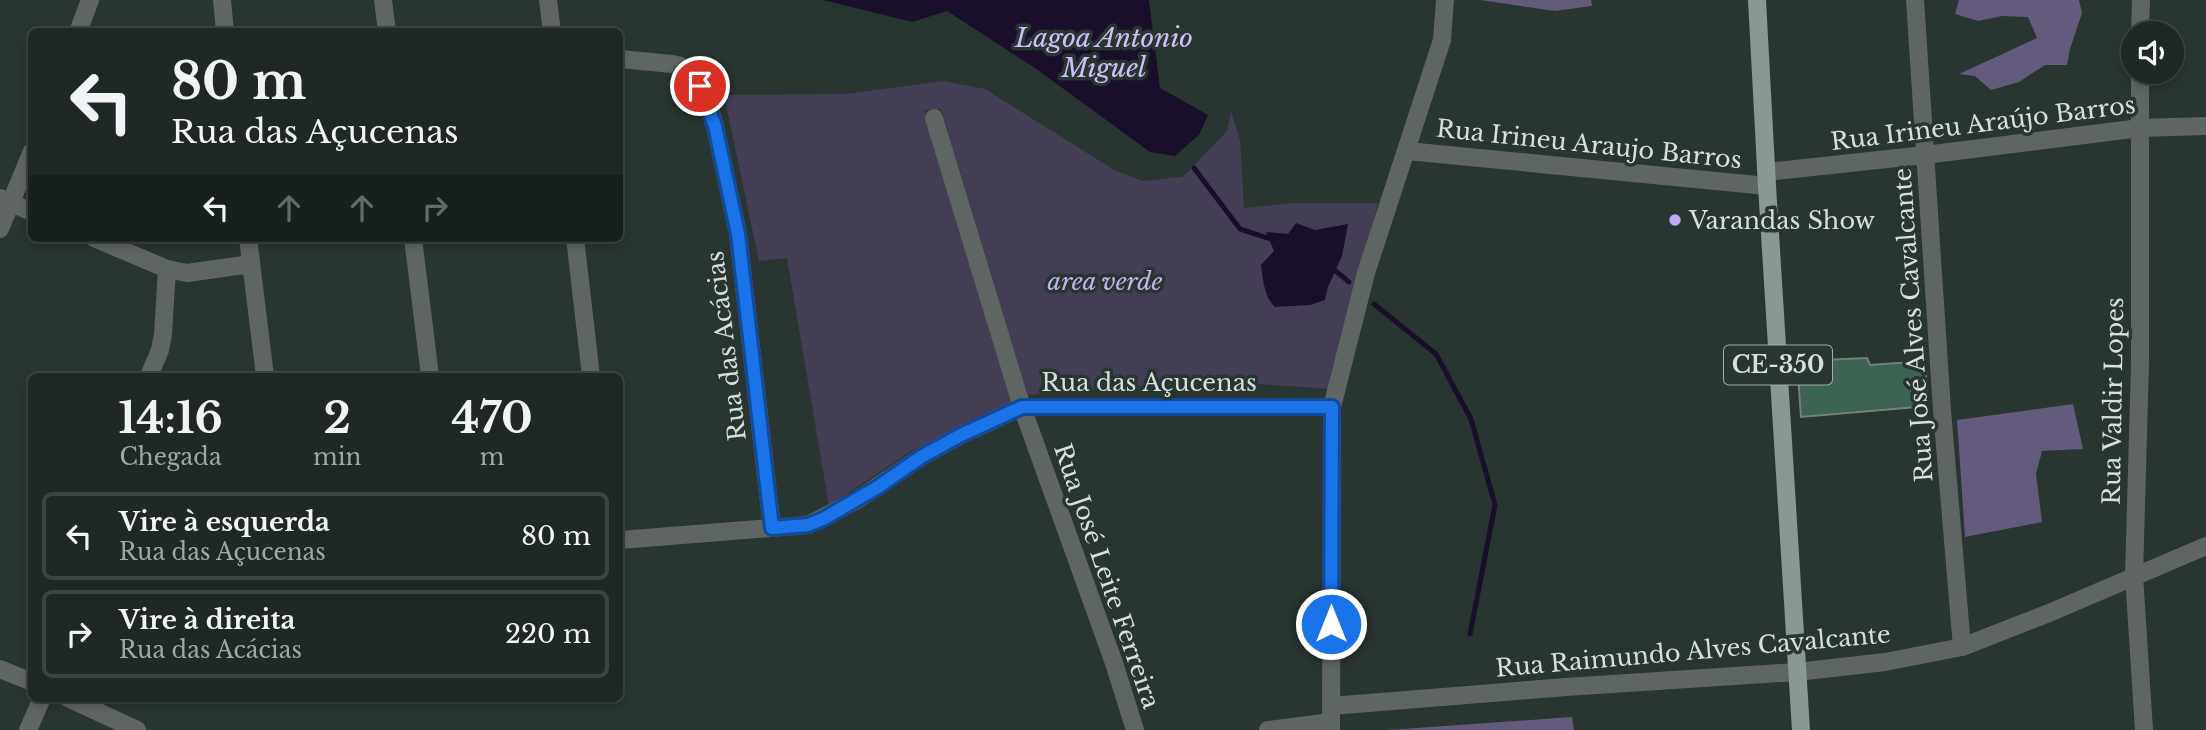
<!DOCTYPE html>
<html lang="pt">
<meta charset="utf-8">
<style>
:root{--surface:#1f2824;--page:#2c3431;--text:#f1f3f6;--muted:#a1a6a6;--line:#3c4441}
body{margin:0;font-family:"Libre Baskerville",serif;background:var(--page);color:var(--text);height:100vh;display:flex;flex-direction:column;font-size:26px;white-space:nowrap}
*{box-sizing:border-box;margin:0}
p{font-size:23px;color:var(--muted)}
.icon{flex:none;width:38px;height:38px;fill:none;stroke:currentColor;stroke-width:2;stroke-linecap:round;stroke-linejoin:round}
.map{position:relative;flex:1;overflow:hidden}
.side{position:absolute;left:28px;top:373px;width:595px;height:329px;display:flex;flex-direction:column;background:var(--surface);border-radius:10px;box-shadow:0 4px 10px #0003,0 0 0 2px var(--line)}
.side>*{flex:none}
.guide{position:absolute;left:28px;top:28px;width:595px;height:214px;border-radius:10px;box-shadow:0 4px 10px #0003,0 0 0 2px var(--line);background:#1f2824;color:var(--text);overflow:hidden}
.buttons{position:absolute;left:2121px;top:21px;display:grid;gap:14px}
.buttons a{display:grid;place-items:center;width:63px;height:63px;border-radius:50%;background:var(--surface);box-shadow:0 4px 10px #0003,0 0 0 2px var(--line);font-size:35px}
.pin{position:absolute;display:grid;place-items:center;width:60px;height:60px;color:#fff;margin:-30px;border:4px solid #fff;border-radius:50%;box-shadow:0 2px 7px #0007}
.me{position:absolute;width:77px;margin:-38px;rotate:0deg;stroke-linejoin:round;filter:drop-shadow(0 0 5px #0008)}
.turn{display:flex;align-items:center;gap:24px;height:147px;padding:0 28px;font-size:32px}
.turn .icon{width:91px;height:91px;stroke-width:2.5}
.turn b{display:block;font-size:49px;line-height:60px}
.lanes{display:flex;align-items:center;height:66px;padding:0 28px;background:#0003;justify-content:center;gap:35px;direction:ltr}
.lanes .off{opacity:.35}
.eta{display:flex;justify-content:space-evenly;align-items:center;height:119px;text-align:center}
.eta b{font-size:42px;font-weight:800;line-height:49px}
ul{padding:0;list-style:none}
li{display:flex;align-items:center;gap:21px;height:88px;margin:0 14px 10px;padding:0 14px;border:4px solid var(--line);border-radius:10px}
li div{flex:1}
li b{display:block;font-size:26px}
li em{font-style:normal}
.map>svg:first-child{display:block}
.green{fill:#443e54}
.forest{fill:#635a7c}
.water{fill:#190f2b}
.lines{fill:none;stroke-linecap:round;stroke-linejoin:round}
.stream{stroke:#190f2b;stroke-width:5}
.building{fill:#3b6453;stroke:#73807a;stroke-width:2}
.minor{stroke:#5f6562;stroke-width:18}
.major{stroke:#8b9791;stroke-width:18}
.route-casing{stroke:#114b97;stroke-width:18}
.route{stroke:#1a73e8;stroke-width:12}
.poi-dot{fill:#bea9f5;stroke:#293530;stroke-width:2.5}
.labels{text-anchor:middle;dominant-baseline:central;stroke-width:7;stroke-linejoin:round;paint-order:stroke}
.shield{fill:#293530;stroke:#a3aba8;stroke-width:2}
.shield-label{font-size:23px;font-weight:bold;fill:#d7dedb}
.street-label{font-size:24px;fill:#d7dedb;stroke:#293530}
.poi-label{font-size:24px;fill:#d7dedb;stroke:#293530;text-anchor:start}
.park-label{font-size:24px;font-style:italic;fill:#c3b3ee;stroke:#293530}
.water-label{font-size:26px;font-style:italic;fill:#cebffa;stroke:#293530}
</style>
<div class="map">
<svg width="2206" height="730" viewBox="0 0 2206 730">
<rect width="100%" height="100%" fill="#293530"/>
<!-- green -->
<path class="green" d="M943 81 985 89 1114 170 1142 181 1183 177 1227 131 1231 111 1240 140 1244 208 1294 203H1378L1329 389 1217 381 1028 395 941 109 924 110 1012 402 911 451 829 506 787 258 759 261 724 95 847 94Z"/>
<!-- forest -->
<g class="forest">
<path d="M1480 0H1591L1592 6 1555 11Z"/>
<path d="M1959 0H2079L2082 13 2070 49 2067 65H2045L2019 82 1991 90 1975 76 1959 74 2037 38 2028 17 2002 16 1978 21 1955 14Z"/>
<path d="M2073 404 2083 449 2042 451 2036 474 2042 522 1965 537 1957 420Z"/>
<path d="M1572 717 1574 730H1388Z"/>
</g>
<!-- water -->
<g class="water">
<path d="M823 0H1149L1160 88 1208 115 1199 135 1175 156 1150 152 1035 68 947 11 912 22Z"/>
<path d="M1296 223 1315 230 1348 224 1342 256 1328 287 1325 300 1310 305 1275 307C1264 297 1263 279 1261 265L1274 251 1266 232 1288 234Z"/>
</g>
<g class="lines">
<!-- stream -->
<g class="stream">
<path d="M1194 168 1240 229 1274 240"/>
<path d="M1332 268 1349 282"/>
<path d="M1374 304 1436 354 1471 419 1495 505 1470 634"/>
</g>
</g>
<!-- building -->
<path class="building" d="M1867 358 1870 365 1925 361 1928 406 1801 417 1797 361Z"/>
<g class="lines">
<!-- minor -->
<g class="minor">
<path d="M222 0 225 32"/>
<path d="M383 0 387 32"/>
<path d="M548 0 552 32"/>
<path d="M1915 0 1942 410 1962 647"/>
<path d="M78 32 90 0"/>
<path d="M2140 33 2141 0"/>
<path d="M620 59 672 64 681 66 696 78 706 97 715 126 738 234 772 528"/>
<path d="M2140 72V364L2134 576 2144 730"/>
<path d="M934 118 1022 407 1114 663 1135 730"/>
<path d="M1407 151 1767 186"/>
<path d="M1766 172 1925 155 2140 128 2206 126"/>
<path d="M0 198 32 212"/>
<path d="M0 229 32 151"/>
<path d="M94 238 167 269 187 273 251 264"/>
<path d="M248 238 265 376"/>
<path d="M413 238 430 376"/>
<path d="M575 238 591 376"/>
<path d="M149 376 160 350 163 334 167 269"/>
<path d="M620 540 808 525 857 500 921 457 961 435 1022 407H1332"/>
<path d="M0 669 32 682"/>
<path d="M68 698 137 730"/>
<path d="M1331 706 1566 687 1797 672 1885 662 1962 647 2049 613 2206 546"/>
<path d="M28 730 42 698"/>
<path d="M1268 730 1331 722"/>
<path d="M1331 730 1332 407 1366 273 1442 40 1445 0"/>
</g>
<!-- major -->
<path class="major" d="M1757 0 1767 186 1801 730"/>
</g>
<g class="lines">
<!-- route casing -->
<g class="route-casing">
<path id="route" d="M700 86 715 126 738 234 772 528 808 525 823 519 878 487 921 457 961 435 1022 407H1332L1331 624"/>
</g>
<!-- route -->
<use href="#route" class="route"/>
</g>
<!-- markers -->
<circle class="poi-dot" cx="1675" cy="220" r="7"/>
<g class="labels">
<!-- shield labels -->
<rect class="shield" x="1724" y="345.5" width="108" height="39" rx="5"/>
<g class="shield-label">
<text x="1778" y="365">CE-350</text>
</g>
<!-- street labels -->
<g class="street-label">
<text transform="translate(1983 123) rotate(-7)">Rua Irineu Araújo Barros</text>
<text transform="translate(1589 144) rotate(6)">Rua Irineu Araujo Barros</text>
<text transform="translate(1913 325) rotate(-94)">Rua José Alves Cavalcante</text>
<text transform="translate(726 346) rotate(-97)">Rua das Acácias</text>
<text x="1149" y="382">Rua das Açucenas</text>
<text transform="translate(2113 401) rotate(-89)">Rua Valdir Lopes</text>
<text transform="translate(1107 576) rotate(71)">Rua José Leite Ferreira</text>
<text transform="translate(1693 651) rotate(-5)">Rua Raimundo Alves Cavalcante</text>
</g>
<!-- poi labels -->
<g class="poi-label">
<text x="1689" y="220">Varandas Show</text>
</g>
<!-- park labels -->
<g class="park-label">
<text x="1105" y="281">area verde</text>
</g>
<!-- water labels -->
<g class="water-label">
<text x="1104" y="38">Lagoa Antonio<tspan x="1104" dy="30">Miguel</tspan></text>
</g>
</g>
</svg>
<div class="buttons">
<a><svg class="icon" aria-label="sound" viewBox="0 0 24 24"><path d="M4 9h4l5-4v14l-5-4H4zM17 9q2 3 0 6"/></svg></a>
</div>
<div class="pin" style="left:700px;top:86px;background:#d93025"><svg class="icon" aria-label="arrive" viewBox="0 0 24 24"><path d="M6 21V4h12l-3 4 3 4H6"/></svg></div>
<svg class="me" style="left:1331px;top:624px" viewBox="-20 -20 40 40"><circle r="17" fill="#1a73e8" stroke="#fff" stroke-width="3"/><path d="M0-11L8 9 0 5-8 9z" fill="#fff"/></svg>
<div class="guide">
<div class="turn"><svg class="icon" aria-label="left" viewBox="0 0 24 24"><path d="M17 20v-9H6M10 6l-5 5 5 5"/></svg><div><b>80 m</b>Rua das Açucenas</div></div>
<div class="lanes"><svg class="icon" aria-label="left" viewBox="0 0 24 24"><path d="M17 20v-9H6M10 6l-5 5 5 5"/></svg><svg class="icon off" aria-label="ahead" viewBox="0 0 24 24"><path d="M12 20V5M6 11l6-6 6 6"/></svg><svg class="icon off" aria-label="ahead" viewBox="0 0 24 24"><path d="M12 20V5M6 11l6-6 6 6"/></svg><svg class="icon off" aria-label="right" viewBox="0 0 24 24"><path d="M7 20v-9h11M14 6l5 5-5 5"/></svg></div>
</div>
<section class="side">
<div class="eta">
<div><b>14:16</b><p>Chegada</p></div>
<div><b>2</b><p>min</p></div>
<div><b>470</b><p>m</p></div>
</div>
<ul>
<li><svg class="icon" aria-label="left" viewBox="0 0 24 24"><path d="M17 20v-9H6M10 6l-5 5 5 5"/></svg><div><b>Vire à esquerda</b><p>Rua das Açucenas</p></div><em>80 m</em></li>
<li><svg class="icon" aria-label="right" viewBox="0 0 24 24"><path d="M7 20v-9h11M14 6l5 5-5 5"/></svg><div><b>Vire à direita</b><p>Rua das Acácias</p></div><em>220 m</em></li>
</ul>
</section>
</div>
